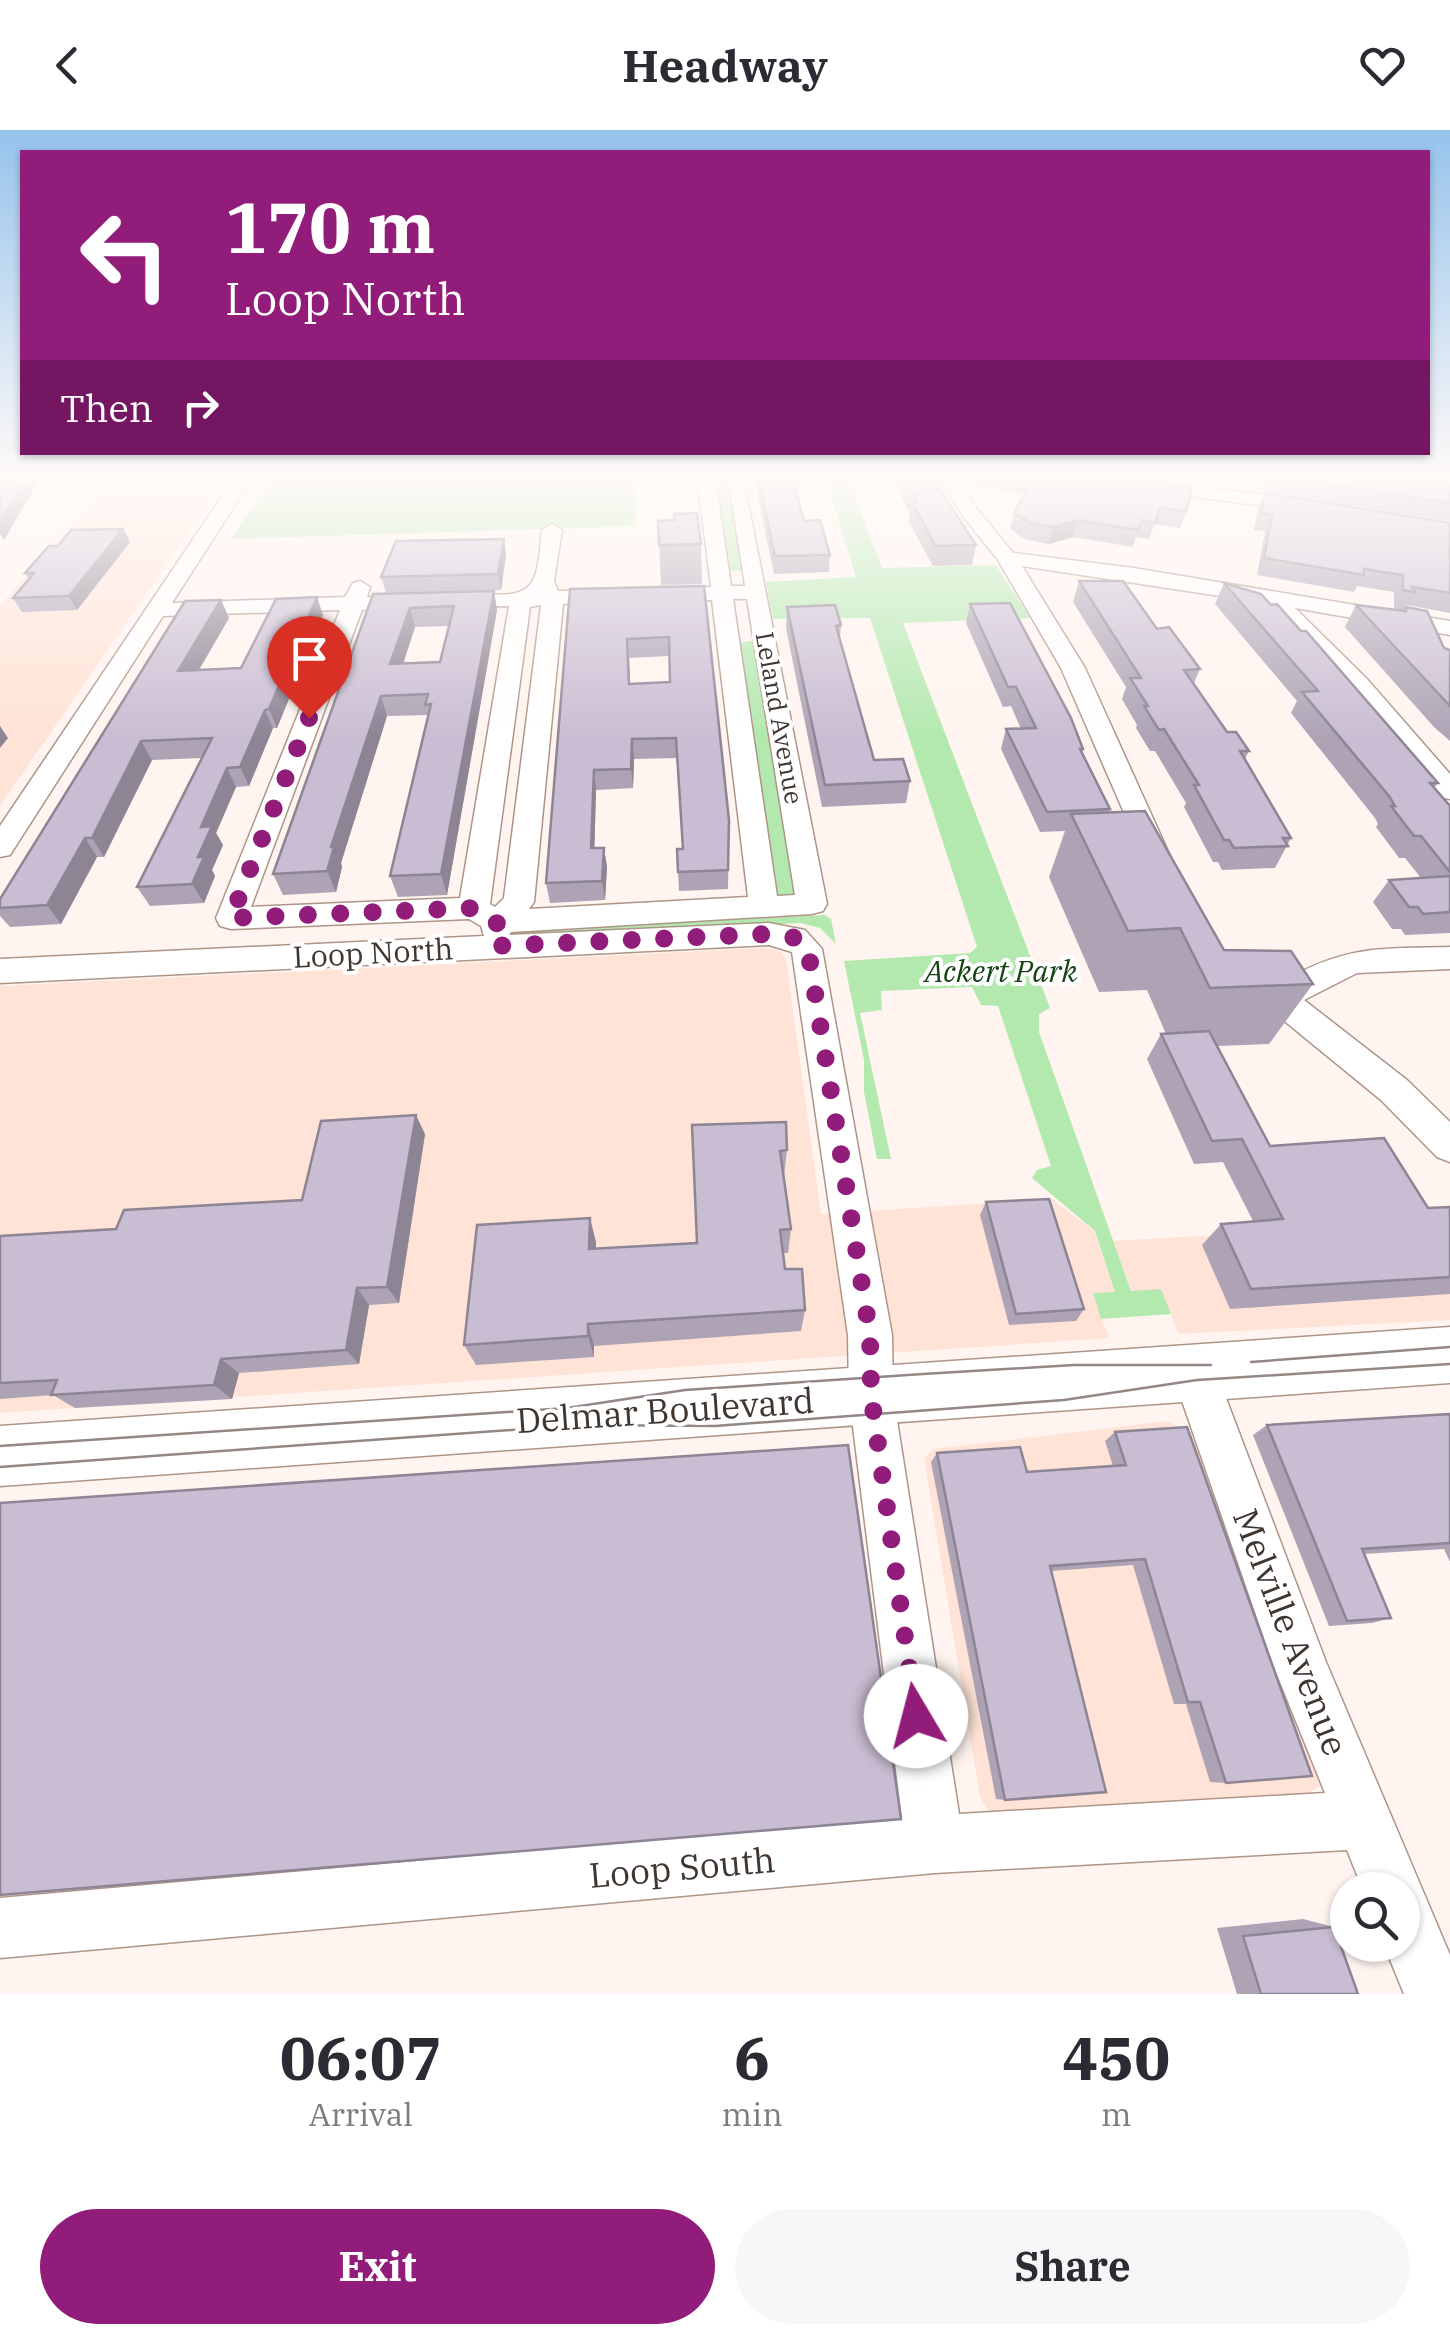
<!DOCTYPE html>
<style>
:root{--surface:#fff;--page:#f7f7f7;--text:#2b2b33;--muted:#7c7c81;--accent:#921c7a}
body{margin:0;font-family:"IBM Plex Serif",serif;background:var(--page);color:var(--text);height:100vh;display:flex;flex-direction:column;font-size:38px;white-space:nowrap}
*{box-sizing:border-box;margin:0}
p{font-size:32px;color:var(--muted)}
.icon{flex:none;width:55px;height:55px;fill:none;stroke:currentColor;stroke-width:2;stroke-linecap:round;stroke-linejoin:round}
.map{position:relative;height:1864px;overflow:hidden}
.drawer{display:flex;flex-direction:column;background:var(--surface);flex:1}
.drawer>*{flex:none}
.banner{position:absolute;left:20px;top:20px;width:1410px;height:305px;border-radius:0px;box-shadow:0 2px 8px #0004;background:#921c7a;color:#fff;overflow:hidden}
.buttons{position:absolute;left:1330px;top:1742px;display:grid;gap:20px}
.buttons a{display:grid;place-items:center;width:90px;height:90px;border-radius:50%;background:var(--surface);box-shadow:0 2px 8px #0004;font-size:50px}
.pin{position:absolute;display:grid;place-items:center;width:85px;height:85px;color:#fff;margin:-102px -42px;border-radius:50% 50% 50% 0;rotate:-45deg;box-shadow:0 0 10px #0007}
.pin .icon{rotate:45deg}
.me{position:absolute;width:110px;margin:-55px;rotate:352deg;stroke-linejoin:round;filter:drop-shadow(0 0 8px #0008)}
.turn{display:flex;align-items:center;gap:35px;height:210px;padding:0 40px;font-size:45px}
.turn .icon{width:130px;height:130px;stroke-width:2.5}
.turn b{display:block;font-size:70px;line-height:85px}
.then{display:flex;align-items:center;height:95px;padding:0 40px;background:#0003;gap:20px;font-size:38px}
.eta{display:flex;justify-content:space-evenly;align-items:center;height:170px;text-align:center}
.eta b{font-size:60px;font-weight:700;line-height:70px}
.action{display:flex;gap:20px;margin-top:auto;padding:20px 40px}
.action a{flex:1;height:115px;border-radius:60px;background:var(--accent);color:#fff;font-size:40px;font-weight:700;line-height:115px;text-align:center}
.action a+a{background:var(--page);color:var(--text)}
header{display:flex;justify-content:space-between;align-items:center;height:130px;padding:0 40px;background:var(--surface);font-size:45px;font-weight:700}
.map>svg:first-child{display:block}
.built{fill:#ffe3d6}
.green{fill:#b3e9af}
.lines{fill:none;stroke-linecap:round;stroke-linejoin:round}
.minor-casing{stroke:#ad9588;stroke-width:3}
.major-casing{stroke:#ad9588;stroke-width:3}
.minor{fill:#fff;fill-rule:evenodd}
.major{fill:#fff;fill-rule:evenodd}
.tram{stroke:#938883;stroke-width:2.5}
.wall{fill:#ada3b5;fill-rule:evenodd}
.shaded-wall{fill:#8d8494}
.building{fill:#c9bdd3;stroke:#8d8494;stroke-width:2.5;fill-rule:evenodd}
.route{stroke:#921c7a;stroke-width:18;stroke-dasharray:0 32.4}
.labels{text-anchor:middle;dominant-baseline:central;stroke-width:8;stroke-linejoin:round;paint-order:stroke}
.far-street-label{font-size:25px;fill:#403630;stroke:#fff}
.street-label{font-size:30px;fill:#403630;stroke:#fff}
.park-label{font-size:30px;font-style:italic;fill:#154213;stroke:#fff}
.near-street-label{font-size:35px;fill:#403630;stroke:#fff}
</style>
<header><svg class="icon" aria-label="back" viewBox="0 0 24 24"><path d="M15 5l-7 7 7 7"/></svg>Headway<svg class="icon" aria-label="heart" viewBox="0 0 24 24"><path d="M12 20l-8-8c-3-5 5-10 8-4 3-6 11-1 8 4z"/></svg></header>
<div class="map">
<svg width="1450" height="1864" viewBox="0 0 1450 1864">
<rect width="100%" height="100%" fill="#fff4ef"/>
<!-- built -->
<g class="built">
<path d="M115 347H227L0 676V475Z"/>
<path d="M765 818 780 821 786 830 821 1084 1052 1069 1094 1101 1116 1162 1093 1164 1109 1208 0 1283V856Z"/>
<path d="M1450 1092V1190L1178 1204 1171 1184 1132 1161 1113 1111Z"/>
<path d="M1169 1291 1191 1305 1206 1335 1326 1646 1319 1657 1307 1663 998 1687 987 1679 980 1667 924 1328 934 1319Z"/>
</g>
<!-- green -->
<g class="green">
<path d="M272 347H700L635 350 636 396 232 409Z"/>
<path d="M825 347H848L882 438 996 435 1030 488 903 493 1050 878 1039 884V902L1131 1161 1161 1159 1171 1184 1101 1189 1093 1163 1115 1162 1095 1101 1032 1048 1037 1040 1051 1036 998 876 981 875 972 857 881 861 882 880 860 883 891 1029H877L864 962V930L844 831 970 823 977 817 870 488 773 489 766 452 856 447Z"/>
<path d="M720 352H730L743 441H727L715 353Z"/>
<path d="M749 511H756L797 764 793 767 773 764 737 514Z"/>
<path d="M825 785 831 789 836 814 820 798 800 793 520 807 517 800Z"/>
</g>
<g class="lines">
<!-- minor casing -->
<g class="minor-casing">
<g id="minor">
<path d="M235 347H253L172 473 345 467 353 453 360 451 370 457 367 467 380 468 383 473 380 478 362 480 251 777 460 768 509 476 449 477 438 471C461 451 521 481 534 448 540 434 540 415 542 400L552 394 562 400 554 451 558 461 711 457 698 353 701 347H719L716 353 731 456H745L729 353 721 347H743L827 774 823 781 812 784 511 802 509 805 769 793 805 800 822 819 892 1205 893 1265 959 1684 1325 1663 1274 1537 1172 1242 1178 1226 1194 1220 1210 1226 1326 1532 1450 1825V1864H1404L1384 1815H1402V1760H1363L1347 1720 935 1743 0 1828V1768L902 1688 849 1265 848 1205 792 822 769 815 0 853V829L484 806 481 796 469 789 231 799 220 796 216 788 340 480 163 486 10 725 0 727V696ZM733 469H747L795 765 777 766ZM712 470 748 767 529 779 534 772 563 474ZM541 475 504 768 495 777 490 774 530 477Z"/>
<path d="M940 347H958L977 379 1013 423 1134 438 1450 491V505L1295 478 1367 549 1450 644V669L1440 667 1351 559 1266 473 1022 436 1085 538 1170 726 1166 733H1146L1061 538 998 430 962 385Z"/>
<path d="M1076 347H1123L1307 370 1316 376 1307 382 1085 352Z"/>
<path d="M1450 817V839L1357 843 1304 870 1407 950 1450 992V1032L1437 1027 1381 970 1244 858 1240 850 1244 842 1256 838 1281 852C1348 815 1376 819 1450 817Z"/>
</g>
</g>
<!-- major casing -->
<g class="major-casing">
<path id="major" d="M1450 1197V1253L0 1356V1296Z"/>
</g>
<!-- minor -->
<use href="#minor" class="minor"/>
<!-- major -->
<use href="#major" class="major"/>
<!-- tram -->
<g class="tram">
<path d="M1251 1232 1450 1217"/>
<path d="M0 1316 567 1278 685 1260 923 1244 1074 1235H1211"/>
<path d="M0 1337 579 1295 715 1296 1064 1270 1197 1250 1450 1234"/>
</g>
</g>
<!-- wall -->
<g class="wall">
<path d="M754 347H810V354H794L804 391 830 425 829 442 774 444Z"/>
<path d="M892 347H932L976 415 972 435 933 436 909 392 910 384Z"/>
<path d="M972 347H1127L1186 382 1180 398 1154 394 1149 409 1136 407 1133 417 1073 407 1049 414 1027 410 1010 399 1014 383 1024 364 970 354Z"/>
<path d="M1265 347H1450V391L1262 361Z"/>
<path d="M1265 363 1450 393V483L1407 475 1406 477 1444 518 1450 520V611L1434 597 1345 497 1356 475 1404 481 1394 478V462L1357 456 1354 462 1257 445 1265 401 1254 400 1258 379Z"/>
<path d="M675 390 701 414 702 454 661 455 658 391Z"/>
<path d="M123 399 130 412 77 480 22 482 13 468 29 449 25 443 58 416Z"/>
<path d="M506 424 501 460 386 463 381 447Z"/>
<path d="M1079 451 1157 499 1200 539 1194 553 1227 602 1249 621 1245 629 1291 708 1275 738 1222 740 1218 732H1213L1184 677 1186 673 1155 621H1150L1136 598 1137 595 1122 569 1126 557 1073 472Z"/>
<path d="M1224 453 1438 653 1434 658 1450 676V803L1405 805 1401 799H1392L1373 772 1389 750 1421 748 1405 728H1399L1376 697 1378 694 1375 688 1291 583 1297 571 1215 474Z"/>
<path d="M704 456 729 690 728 759 679 761 677 719H683L677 628 634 629 633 658 596 660 594 718H604L607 737 605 770 550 773 546 753 570 459ZM669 526 670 552 630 554 629 528Z"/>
<path d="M494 461 497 480 447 765 398 767 390 746 428 585 387 586 341 733 342 737 336 762 283 765 273 744 373 464ZM449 496 440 532 403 534 415 497Z"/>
<path d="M221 470 229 488 199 540 241 538 323 485 277 598H273L249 656 236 657 216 703 223 715 212 740 215 746 204 773 150 776 137 757 202 628 152 630 104 727H97L61 794 10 797 0 786V769Z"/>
<path d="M970 474 1083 619 1082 623 1110 679 1109 682 1224 820 1313 854 1269 914 1218 916 1270 1016 1428 1078 1450 1077V1164L1230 1179 1202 1115 1221 1094 1253 1091 1223 1032 1194 1034 1147 929 1161 904H1166L1147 860 1099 862 1049 747 1065 701 1040 702 1001 619 1006 599H1021L1011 576 1003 577 966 493Z"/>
<path d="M787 477 841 495 840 508 874 630 910 651 906 673 822 677 786 498Z"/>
<path d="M692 995 787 1020 784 1046 791 1099 788 1123H783L785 1139 805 1180 801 1201 594 1216V1227L476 1235 464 1215 596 1112V1119L697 1113Z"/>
<path d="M425 1004 399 1173 369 1175 359 1234 239 1243 232 1269 75 1278 53 1265 0 1269V1106L116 1099 302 1070Z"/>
<path d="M986 1072 1084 1179 1076 1191 1009 1195 980 1085Z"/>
<path d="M1450 1284V1432L1444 1419 1364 1424 1391 1488 1372 1493 1329 1496 1253 1305 1267 1295Z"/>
<path d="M1115 1302 1226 1653 1210 1652 1186 1574H1174L1133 1435 1051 1441 1005 1670 996 1669 931 1332 937 1323 1027 1342 1113 1336 1105 1311Z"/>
<path d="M1303 1789 1334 1797 1358 1864H1237L1217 1798Z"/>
</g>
<!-- shaded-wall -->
<g class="shaded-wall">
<path d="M28 347H41L4 410 0 404V392Z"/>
<path d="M1078 390 1073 407 1049 414 1053 397Z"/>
<path d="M123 399 130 412 77 480 69 466Z"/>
<path d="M504 409 506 424 501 460 498 444Z"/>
<path d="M494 461 497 480 447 765 441 744Z"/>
<path d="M317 467 323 485 277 598 269 579Z"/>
<path d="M221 470 229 488 187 560 178 541Z"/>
<path d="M410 478 415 497 396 555 390 534Z"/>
<path d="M381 566 387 586 341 733 342 737 336 762 327 741 331 717Z"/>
<path d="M265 580 273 598 249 656 240 637Z"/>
<path d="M0 596 8 608 0 618Z"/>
<path d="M632 609 634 629 633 658 631 639Z"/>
<path d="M141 611 152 630 104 727 92 708Z"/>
<path d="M227 638 236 657 216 703 223 715 212 740 215 746 204 773 192 754 198 727 201 697Z"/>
<path d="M594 640 596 660 594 738 591 718Z"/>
<path d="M85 708 97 727 61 794 47 775Z"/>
<path d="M604 718 607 737 605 770 602 751Z"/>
<path d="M416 985 425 1004 399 1173 387 1157Z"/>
<path d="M590 1088 596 1112 595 1143 589 1119Z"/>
<path d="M357 1158 369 1175 359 1234 346 1220Z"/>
<path d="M588 1194 594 1216V1227L588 1206Z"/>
<path d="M221 1229 239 1243 232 1269 214 1255Z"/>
</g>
<!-- building -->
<g class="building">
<path d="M0 347H28L0 392Z"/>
<path d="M758 347H792L804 391 820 390 830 425 775 426Z"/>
<path d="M904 347H932L976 415 936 416 912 373H917Z"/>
<path d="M1019 347H1127L1192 359 1186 382 1160 378 1155 393 1142 390 1138 400 1078 390 1053 397 1031 393 1014 383 1033 349Z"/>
<path d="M1280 347 1450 348V373Z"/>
<path d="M1265 363 1450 393V463L1412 457 1415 462 1403 460V445L1364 439V445L1264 428 1272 385 1261 383Z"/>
<path d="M697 383 701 414 659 415 658 391 675 390 674 384Z"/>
<path d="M123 399 69 466 13 468 34 443H25L49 416H58L71 400Z"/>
<path d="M504 409 498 444 381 447 396 411Z"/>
<path d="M1079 451H1123L1157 499 1169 497 1200 539 1184 540 1227 602H1236L1249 621H1240L1291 708H1283L1288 716 1234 718 1229 710H1224L1194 655H1199L1164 599 1159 600 1144 576H1148L1130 548H1141Z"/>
<path d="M1224 453 1261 464 1271 475 1277 474 1301 501H1306L1438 653H1430L1450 676V742L1421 706H1414L1391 676H1395L1389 666 1302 562 1318 561Z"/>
<path d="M704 456 729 690 728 740 678 742 677 719H683L676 608 632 609 631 639 594 640 591 718H604L602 751 546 753 570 459ZM669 507 670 552 629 554 627 509Z"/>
<path d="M494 461 441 744 390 746 431 574 425 575 428 564 381 566 331 717H334L327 741 273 744 373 464ZM454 476 440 532 390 534 410 478Z"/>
<path d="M317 467 269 579 265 580 240 637 227 638 201 697 212 696 198 727H204L192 754 137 757 212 608 141 611 92 708H85L47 775 0 778V769L185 471 221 470 178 541 241 538 276 469Z"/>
<path d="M1010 473 1071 588 1083 619H1080L1110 679 1047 682 1006 599 1036 598 1016 557H1008L970 474Z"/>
<path d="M835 475 841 495 836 496 874 630 903 629 910 651 825 655 787 477Z"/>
<path d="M1356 475 1406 481V477L1427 481 1444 518 1450 520V576Z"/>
<path d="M1145 681 1224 820 1291 821 1313 854 1210 858 1180 798 1128 801 1071 684Z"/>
<path d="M1450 746V782L1423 784 1418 777H1409L1389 750Z"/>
<path d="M1209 901 1270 1016 1384 1008 1428 1078 1450 1077V1147L1251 1159 1221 1094 1283 1089 1242 1009 1212 1011 1161 904Z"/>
<path d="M416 985 387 1157 357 1158 346 1220 221 1229 214 1255 51 1265 57 1250 0 1253V1106L116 1099 124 1080 302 1070 321 991Z"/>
<path d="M786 992 787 1020 780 1021 791 1099 780 1100 785 1139H802L805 1180 588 1194V1206L464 1215 477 1095 590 1088 589 1119 697 1113 692 995Z"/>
<path d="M1049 1069 1084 1179 1016 1184 986 1072Z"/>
<path d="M1450 1284V1413L1362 1419 1391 1488 1347 1491 1267 1295Z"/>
<path d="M1187 1297 1312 1646 1226 1653 1200 1572H1188L1145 1429 1050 1436 1106 1662 1005 1670 937 1323 1020 1317 1027 1342 1126 1335 1115 1302Z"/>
<path d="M848 1315 901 1689 0 1765V1373Z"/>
<path d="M1334 1797 1358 1864H1261L1243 1806Z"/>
</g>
<!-- sky -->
<linearGradient id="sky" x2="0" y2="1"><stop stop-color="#96c3ec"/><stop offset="0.57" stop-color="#fffaf8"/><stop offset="1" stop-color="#fffaf8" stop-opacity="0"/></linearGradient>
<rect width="1450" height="608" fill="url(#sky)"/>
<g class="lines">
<!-- route -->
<path class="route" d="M309 588 231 788 474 778 497 792 493 816 768 804 796 808 808 819 870 1205 871 1264 916 1586"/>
</g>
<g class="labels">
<!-- far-street labels -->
<g class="far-street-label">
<text transform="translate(780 588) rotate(80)">Leland Avenue</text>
</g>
<!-- street labels -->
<g class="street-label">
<text transform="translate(373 822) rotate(-3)">Loop North</text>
</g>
<!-- park labels -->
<g class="park-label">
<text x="1001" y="840">Ackert Park</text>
</g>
<!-- near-street labels -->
<g class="near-street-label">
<text transform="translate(665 1280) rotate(-4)">Delmar Boulevard</text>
<text transform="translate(1291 1502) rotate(69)">Melville Avenue</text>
<text transform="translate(682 1737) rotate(-5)">Loop South</text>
</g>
</g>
</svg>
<div class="buttons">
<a><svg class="icon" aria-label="search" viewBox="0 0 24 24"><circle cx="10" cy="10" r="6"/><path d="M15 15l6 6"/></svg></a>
</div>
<div class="pin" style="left:309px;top:588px;background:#d93025"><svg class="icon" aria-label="arrive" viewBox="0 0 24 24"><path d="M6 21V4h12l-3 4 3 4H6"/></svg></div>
<svg class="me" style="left:916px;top:1586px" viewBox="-20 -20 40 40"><circle r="19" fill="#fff"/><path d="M0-13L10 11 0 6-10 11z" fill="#921c7a"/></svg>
<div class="banner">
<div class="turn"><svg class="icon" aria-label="left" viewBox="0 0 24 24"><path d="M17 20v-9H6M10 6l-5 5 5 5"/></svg><div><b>170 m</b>Loop North</div></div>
<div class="then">Then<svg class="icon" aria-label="right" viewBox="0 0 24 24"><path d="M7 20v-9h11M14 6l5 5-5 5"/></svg></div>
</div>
</div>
<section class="drawer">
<div class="eta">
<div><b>06:07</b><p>Arrival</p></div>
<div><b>6</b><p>min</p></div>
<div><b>450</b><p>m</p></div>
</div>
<div class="action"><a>Exit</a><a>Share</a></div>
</section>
